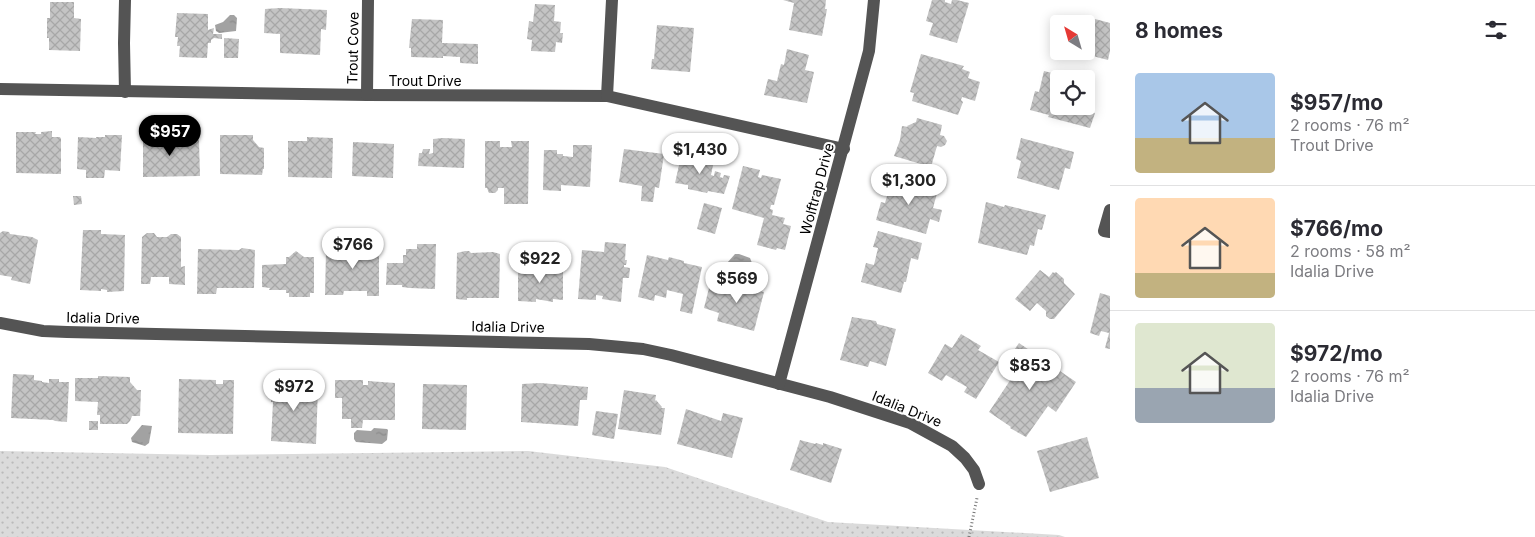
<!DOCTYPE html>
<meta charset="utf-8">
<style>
body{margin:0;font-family:Inter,sans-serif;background:#f2f2f3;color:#2b2b33;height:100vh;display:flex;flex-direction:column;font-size:19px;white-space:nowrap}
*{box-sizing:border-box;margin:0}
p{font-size:16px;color:#7c7c81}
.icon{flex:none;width:28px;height:28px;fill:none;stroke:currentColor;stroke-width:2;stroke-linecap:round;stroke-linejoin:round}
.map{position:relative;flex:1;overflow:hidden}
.details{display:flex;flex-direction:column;background:#fff;width:425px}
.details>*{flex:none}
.needle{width:32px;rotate:323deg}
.tools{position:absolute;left:1050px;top:15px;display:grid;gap:10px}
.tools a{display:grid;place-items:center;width:45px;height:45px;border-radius:5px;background:#fff;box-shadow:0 2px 12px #0003;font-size:25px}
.price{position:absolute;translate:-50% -42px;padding:0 11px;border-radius:18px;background:#fff;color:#222;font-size:16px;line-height:32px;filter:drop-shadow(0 1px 2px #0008)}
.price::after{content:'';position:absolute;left:50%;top:30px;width:15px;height:11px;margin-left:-8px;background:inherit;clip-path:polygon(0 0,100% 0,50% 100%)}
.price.active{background:#000;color:#fff}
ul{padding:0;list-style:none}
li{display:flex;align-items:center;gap:15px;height:125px;padding:0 25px}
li+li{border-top:1px solid #e1e1e2}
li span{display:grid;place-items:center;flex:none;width:140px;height:100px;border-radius:5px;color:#555}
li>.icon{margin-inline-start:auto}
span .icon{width:60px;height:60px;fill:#fffc;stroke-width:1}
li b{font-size:21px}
h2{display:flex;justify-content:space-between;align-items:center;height:60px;padding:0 25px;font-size:21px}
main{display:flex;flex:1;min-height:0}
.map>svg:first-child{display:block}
</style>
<main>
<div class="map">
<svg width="1110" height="537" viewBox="0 0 1110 537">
<defs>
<pattern id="grass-dots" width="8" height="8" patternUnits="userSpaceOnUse" patternTransform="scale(1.25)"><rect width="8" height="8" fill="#dbdbdb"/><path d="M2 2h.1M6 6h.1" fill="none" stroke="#bababa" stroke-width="1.8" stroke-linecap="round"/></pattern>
<pattern id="water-ripples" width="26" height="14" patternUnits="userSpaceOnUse" patternTransform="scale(1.25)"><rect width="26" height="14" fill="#a2a2a2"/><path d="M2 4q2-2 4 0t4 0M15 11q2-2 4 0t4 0" fill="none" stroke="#8a8a8a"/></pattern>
<pattern id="building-cross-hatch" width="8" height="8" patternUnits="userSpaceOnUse" patternTransform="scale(1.25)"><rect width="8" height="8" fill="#c4c4c4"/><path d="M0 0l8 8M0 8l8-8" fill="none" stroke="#a7a7a7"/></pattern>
</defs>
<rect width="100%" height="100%" fill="#fff"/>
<polygon fill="url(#grass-dots)" points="0,451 210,455 528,451 665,467 828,522 1059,535 1065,537 0,537"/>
<g fill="url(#water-ripples)">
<polygon points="230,15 234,15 237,18 236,31 219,33 216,31 215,25 223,22"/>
<polygon points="735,254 739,254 750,258 752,263 747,266 744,272 730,268 727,263"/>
<polygon points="142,425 152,426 149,443 145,446 132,442 131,438"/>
<polygon points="374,428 387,429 388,430 387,440 382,444 356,442 354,439 354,433 357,430 371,431"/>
</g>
<g fill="url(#building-cross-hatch)">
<polygon points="783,0 826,0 825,9 827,9 822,36 789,30 794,3"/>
<polygon points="932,0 945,0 945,2 951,4 952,0 957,0 969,3 957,43 929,35 933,23 926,21"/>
<polygon points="50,2 74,2 74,18 81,19 80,51 49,50 49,38 47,38 47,18 50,18"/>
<polygon points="535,4 555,5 554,21 561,22 560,33 563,33 562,43 556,42 555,52 531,51 532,40 527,39 529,21 533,22"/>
<polygon points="280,8 327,10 326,30 321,29 320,55 280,53 280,34 264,33 265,9"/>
<polygon points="177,13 208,14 208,30 214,28 213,34 222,34 222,39 214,38 211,40 211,43 208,43 207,58 179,57 180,46 177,46 178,37 175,37"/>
<polygon points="1080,15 1110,23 1110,51 1108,60 1077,52 1086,51 1086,24 1078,24"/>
<polygon points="412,19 443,20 442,43 478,44 478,64 460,63 460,57 443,56 443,58 411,57 411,48 409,48"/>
<polygon points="657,25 694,28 690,72 651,69 652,59 654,59"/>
<polygon points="224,38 239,39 238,58 224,58"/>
<polygon points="787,49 809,55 805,70 814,72 807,103 764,95 768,79 777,81 781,64 784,65"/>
<polygon points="921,54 964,66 962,69 970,72 968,78 980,82 975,101 962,97 961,100 963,102 958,115 912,101 914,93 910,92"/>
<polygon points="1044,71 1072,78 1059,79 1059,106 1086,106 1086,81 1095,84 1092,96 1095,97 1089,112 1095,113 1090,128 1048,117 1049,115 1030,110 1035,91 1039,92"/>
<polygon points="917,118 942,125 940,135 944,136 947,141 945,145 941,147 937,146 931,167 894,156 900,140 902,126 908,127 907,126 916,122"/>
<polygon points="52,131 52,137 60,137 61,139 61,174 16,173 16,132 36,132 35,134 41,134 41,132"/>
<polygon points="143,134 164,134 164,139 173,139 173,140 180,140 180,137 190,137 191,140 199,140 200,176 143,177"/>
<polygon points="105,135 122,135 120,171 105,170 104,178 86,178 86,170 77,169 78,137 96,138 96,137 105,137"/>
<polygon points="220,135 253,135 253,140 259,147 264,148 264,169 263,169 262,175 220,174"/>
<polygon points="307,137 333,138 332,178 288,177 288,141 307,141"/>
<polygon points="443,138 465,139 464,168 418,166 419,153 422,153 423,149 430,149 429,154 433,153 433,139"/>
<polygon points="1021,138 1074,152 1070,169 1065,168 1059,190 1017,178 1021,161 1016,159"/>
<polygon points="485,141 500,141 500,147 512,147 511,141 529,141 528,204 504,204 504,188 498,188 498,190 495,193 489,193 487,188 485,188"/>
<polygon points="353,142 394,144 393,178 352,176"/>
<polygon points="573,145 592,145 590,187 561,185 561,191 543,190 544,150 557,150 557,154 563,154 563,156 573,157"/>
<polygon points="624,149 664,154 659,188 655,187 653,202 641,201 642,186 619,182"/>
<polygon points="682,152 705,156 704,158 714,160 711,175 714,176 715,171 721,173 720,177 723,178 724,175 730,176 724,194 708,191 707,193 688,189 688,185 675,183"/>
<polygon points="743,166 760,170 758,177 761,178 762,175 781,179 774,205 771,205 770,209 773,210 772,215 785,218 783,224 791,226 785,250 777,248 776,250 757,245 764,218 732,209"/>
<polygon points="890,178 926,188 927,183 939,186 933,208 942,210 939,222 930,219 926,234 876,220 881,202 885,203 887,196 884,195"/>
<polygon points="73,196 81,196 82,204 74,205"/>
<polygon points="986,202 1004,207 1005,205 1046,215 1042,230 1038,229 1034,246 1030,245 1027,255 978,243"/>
<polygon points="704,203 722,208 715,234 697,229"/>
<polygon points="83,230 101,230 101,234 125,235 124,291 107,292 107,290 101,289 101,291 80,290"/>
<polygon points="3,231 9,232 10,234 32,237 38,240 30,284 11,280 12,277 0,275 0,233"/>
<polygon points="878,231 922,243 918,260 911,258 906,282 904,282 901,293 861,282 866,263 874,265 878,248 873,247"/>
<polygon points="147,233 154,233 157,237 167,237 171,234 177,234 181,237 181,267 185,266 185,285 169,284 169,277 151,277 150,284 141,284 142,237"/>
<polygon points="361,241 379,241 379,296 367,296 367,291 344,291 343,295 325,295 326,251 345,250 345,245 361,245"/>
<polygon points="605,242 626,244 625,260 627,260 626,265 624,265 624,267 630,268 629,278 623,278 621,302 602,299 603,296 596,295 596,300 578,299 582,250 604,252"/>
<polygon points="417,244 436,244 435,289 410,288 402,287 402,285 386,285 387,263 403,263 403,255 406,255 406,249 417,249"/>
<polygon points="242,248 255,250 254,288 217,288 216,294 197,294 198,249 239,250"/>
<polygon points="296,251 304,257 314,257 314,293 310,293 310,297 289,297 289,293 286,293 286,290 269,290 270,288 262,287 262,265 286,264 286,257 289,257"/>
<polygon points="465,251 469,251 471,253 493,252 500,254 499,298 467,298 467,300 456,299 457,253"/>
<polygon points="647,255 668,260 669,257 684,261 684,263 702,267 692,314 680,311 683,294 667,290 666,298 655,295 654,301 638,297"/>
<polygon points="518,267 563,268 563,300 553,299 553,302 536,299 536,302 518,301"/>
<polygon points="1040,270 1049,277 1053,272 1054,273 1056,272 1064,279 1064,283 1075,294 1054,319 1050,319 1046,316 1046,311 1037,303 1030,311 1015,299"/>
<polygon points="737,277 757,282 755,290 764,292 754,331 717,321 719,313 704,308 709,288 724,292 726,284 734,286"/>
<polygon points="1100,293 1110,296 1110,349 1105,348 1109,333 1101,331 1099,336 1090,333"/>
<polygon points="852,317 876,321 877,324 896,329 886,366 870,361 868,367 840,360"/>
<polygon points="961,334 981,346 978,350 999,362 976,399 964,392 967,387 946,375 942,381 928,373 945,344 952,348"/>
<polygon points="1019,343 1076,382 1056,412 1048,406 1026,437 1010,428 1011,427 989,412 1013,376 1001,369"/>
<polygon points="13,374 34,375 34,380 42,381 42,382 49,383 49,379 59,379 59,382 69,382 67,422 55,421 53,420 11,418"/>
<polygon points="98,376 130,377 130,382 137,390 141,390 140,416 132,416 130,421 127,424 100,424 100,415 97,415 98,402 75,401 75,378 98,378"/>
<polygon points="179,379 216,380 216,384 223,384 223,380 234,380 233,434 178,433"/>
<polygon points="290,379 312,379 312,388 318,388 316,444 271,441 273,402 271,402 271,382 290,382"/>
<polygon points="335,380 363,380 363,385 368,385 368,381 395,383 395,420 363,420 362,428 351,428 351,419 342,419 342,398 335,398"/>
<polygon points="540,383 588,387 587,400 580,400 578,426 521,422 522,384"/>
<polygon points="423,384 467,385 466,430 422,429"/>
<polygon points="624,390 656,395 655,401 656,400 662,407 661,408 665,408 661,435 618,429"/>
<polygon points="686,409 721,421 723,413 743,418 732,458 677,444"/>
<polygon points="596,411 618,414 614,439 592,435"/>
<rect x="89" y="421" width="9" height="9"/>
<polygon points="1087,437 1099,478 1050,492 1037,451"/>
<polygon points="800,440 815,444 816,443 823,445 823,443 842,449 831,483 790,470"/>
</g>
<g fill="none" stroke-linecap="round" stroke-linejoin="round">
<polyline stroke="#767676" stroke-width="3" stroke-dasharray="1 2.5" stroke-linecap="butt" points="969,537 977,498"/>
<g stroke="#545454" stroke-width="12">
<polyline points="0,89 367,95 607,96 844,149"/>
<polyline points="125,92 124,43 125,0"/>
<polyline points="367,95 368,0"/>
<polyline points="607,96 612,0"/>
<polyline points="1110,210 1104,231 1110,232"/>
<polyline points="0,323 43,331 67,332 589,344 643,349 671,355 830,397 910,423 952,446 965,458 974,470 979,484"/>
<polyline points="779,384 869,51 874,0"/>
</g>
</g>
<g text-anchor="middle" stroke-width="4" stroke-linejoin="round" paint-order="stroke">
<g font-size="14" fill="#000" stroke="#fff">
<text transform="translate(353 48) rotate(-89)" y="5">Trout Cove</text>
<text x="425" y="86">Trout Drive</text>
<text transform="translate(817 189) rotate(-75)" y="5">Wolftrap Drive</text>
<text transform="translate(103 318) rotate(1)" y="5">Idalia Drive</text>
<text transform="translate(508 327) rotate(1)" y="5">Idalia Drive</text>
<text transform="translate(907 409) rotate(22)" y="5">Idalia Drive</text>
</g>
</g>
</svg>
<div class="tools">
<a><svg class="needle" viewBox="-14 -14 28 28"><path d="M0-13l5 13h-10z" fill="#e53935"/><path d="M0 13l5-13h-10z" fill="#7c7c81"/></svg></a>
<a><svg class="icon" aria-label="locate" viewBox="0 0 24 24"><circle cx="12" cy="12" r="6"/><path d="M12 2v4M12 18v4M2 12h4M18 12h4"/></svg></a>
</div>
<b class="price active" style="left:170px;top:157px">$957</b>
<b class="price" style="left:700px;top:175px">$1,430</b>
<b class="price" style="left:909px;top:206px">$1,300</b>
<b class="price" style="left:353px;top:270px">$766</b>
<b class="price" style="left:540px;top:284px">$922</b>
<b class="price" style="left:737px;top:304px">$569</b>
<b class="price" style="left:1030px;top:391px">$853</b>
<b class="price" style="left:294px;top:412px">$972</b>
</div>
<section class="details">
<h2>8 homes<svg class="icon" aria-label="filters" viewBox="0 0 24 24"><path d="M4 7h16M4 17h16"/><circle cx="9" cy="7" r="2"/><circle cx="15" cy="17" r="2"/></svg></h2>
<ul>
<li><span style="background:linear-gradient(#a9c7e8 65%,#c2b280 0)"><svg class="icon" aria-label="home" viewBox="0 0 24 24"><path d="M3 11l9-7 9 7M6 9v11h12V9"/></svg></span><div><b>$957/mo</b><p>2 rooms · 76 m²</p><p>Trout Drive</p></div></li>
<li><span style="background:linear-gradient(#ffd9b3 75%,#c2b280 0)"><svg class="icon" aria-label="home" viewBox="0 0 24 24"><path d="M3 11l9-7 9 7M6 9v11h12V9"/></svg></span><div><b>$766/mo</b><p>2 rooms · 58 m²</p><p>Idalia Drive</p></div></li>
<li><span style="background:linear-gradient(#dfe7d0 65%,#9aa5b1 0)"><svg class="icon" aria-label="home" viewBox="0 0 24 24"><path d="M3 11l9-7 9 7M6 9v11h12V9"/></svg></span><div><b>$972/mo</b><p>2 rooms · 76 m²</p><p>Idalia Drive</p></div></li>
</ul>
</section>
</main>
